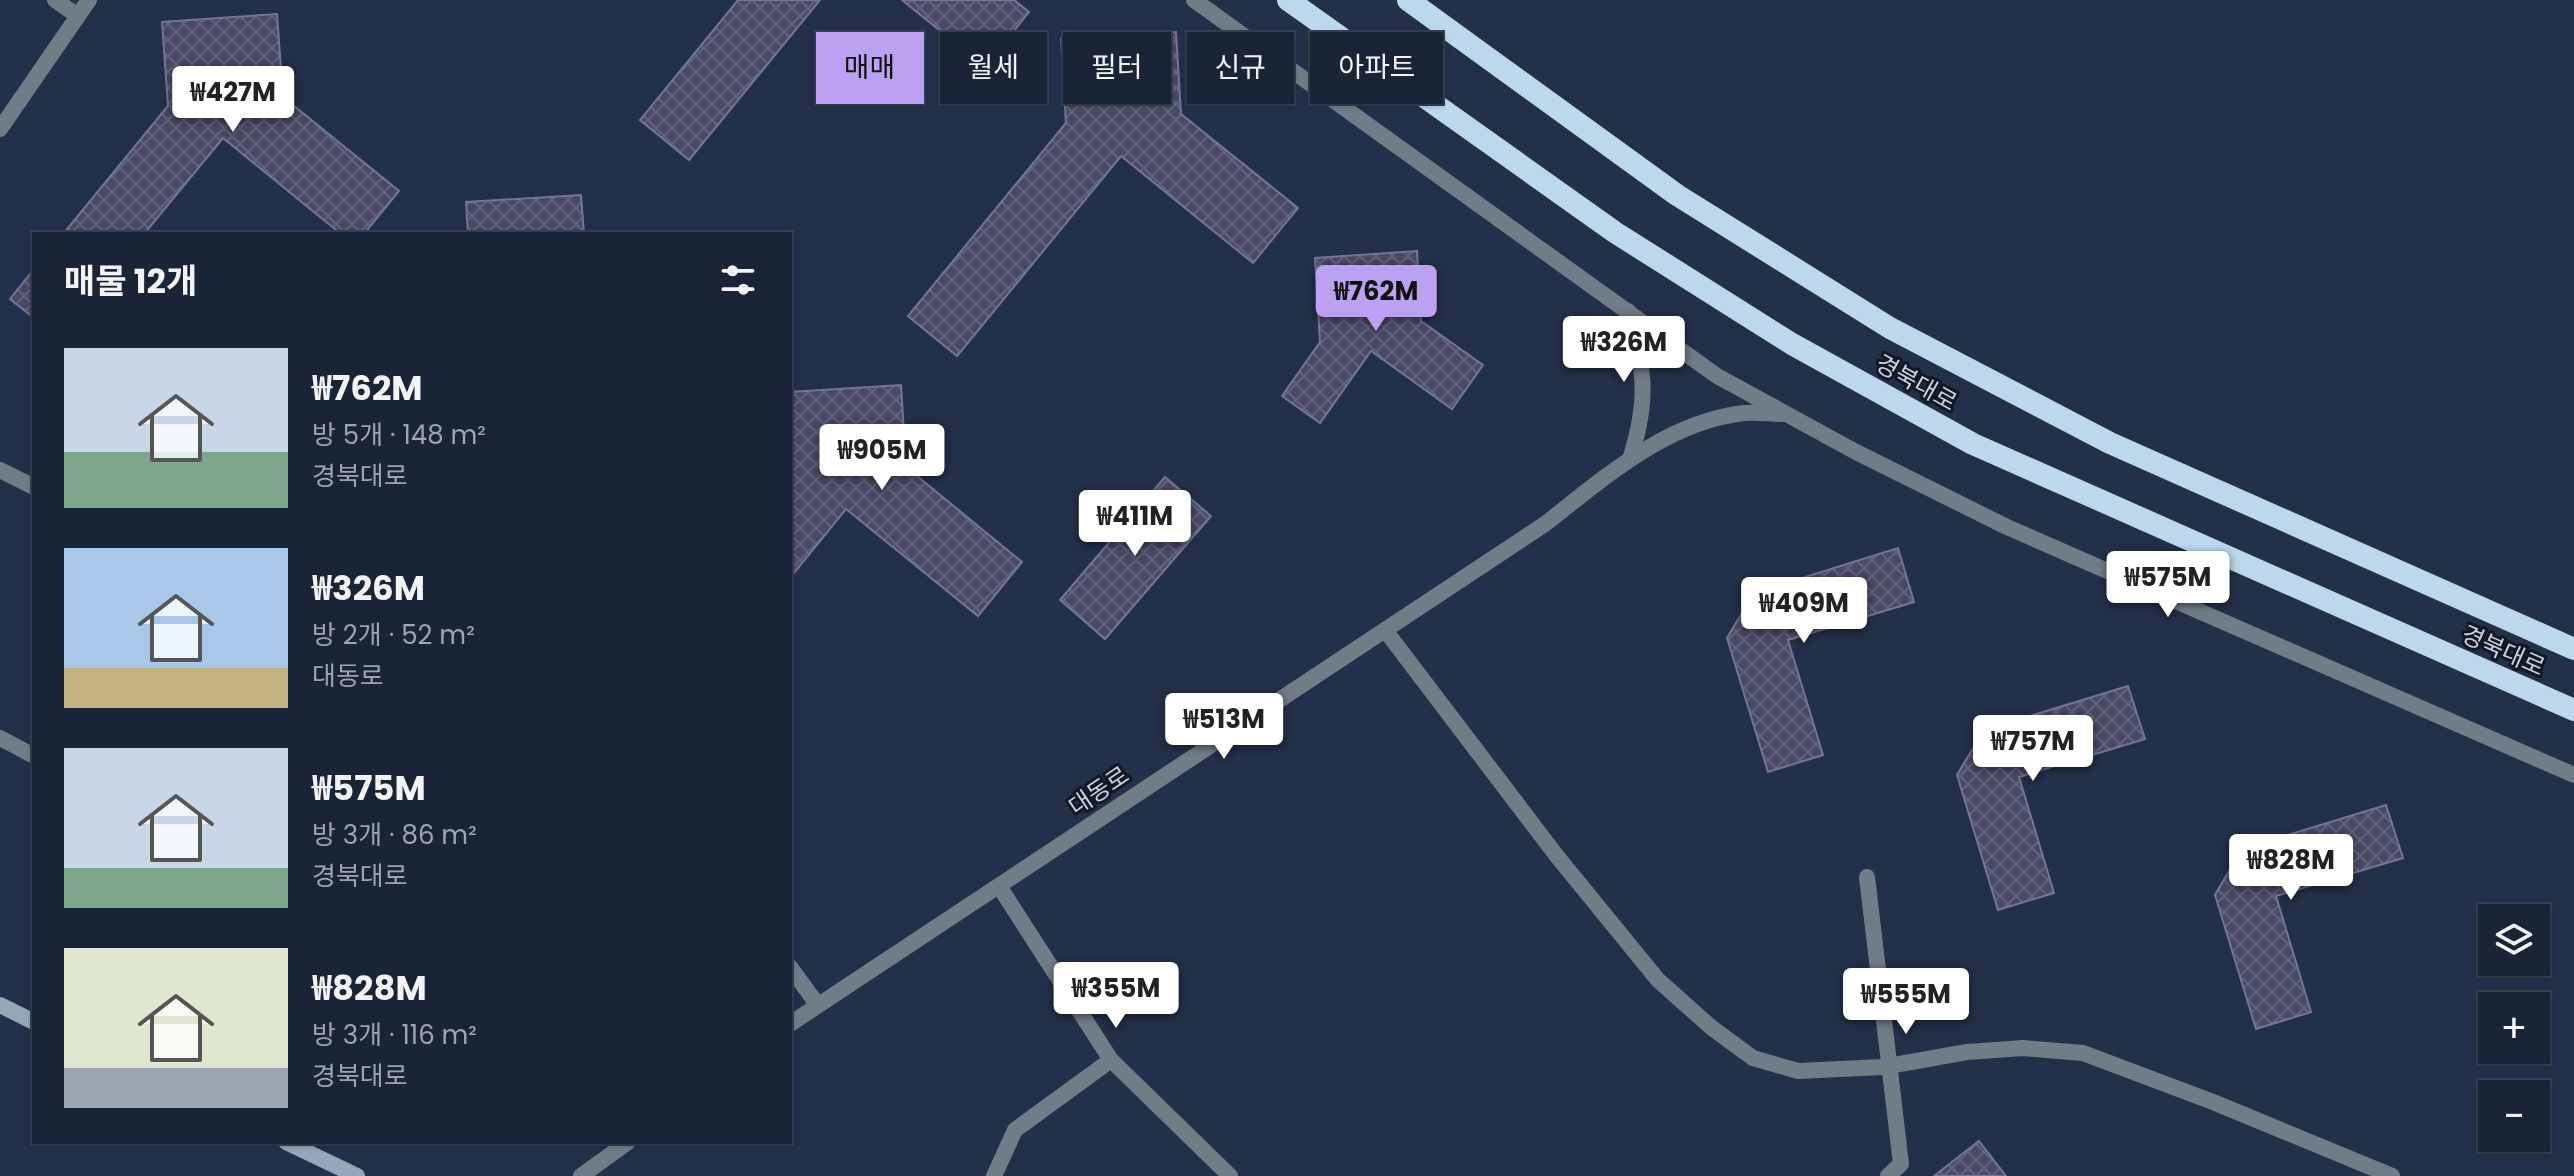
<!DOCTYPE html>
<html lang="ko">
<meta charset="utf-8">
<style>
body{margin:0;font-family:Poppins,"Noto Sans KR",sans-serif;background:#273042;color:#f1f3f6;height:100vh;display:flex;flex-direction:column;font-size:30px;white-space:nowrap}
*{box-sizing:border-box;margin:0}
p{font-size:26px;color:#9fa4ad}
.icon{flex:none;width:44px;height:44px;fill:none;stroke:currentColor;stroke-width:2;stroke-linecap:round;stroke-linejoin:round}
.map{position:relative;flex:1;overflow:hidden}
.sheet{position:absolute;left:32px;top:232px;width:760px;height:912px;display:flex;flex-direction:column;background:#1a2437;border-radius:0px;box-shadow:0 2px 6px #0004,0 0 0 2px #384152}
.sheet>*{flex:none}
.banner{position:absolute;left:816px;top:32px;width:760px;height:72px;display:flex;gap:16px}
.fabs{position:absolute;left:2478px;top:904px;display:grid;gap:16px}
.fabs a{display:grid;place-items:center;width:72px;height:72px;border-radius:0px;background:#1a2437;box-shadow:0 2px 6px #0004,0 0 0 2px #384152;font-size:40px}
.price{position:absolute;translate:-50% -68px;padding:0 18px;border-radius:8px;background:#fff;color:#222;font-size:26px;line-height:52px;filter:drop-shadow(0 2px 4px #0008)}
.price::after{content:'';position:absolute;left:50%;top:48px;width:24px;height:18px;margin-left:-12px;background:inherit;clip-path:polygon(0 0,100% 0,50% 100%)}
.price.active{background:#bca0f2;color:#111}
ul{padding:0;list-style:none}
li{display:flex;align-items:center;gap:24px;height:200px;padding:0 32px}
li span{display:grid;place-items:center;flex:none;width:224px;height:160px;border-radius:0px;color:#555}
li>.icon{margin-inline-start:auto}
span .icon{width:96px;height:96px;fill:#fffc;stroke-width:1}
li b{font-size:34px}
h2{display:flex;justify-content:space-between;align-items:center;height:96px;padding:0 32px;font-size:34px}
.tag{padding:0 28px;border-radius:0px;background:#1a2437;box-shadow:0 2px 6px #0004,0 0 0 2px #384152;font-size:28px;line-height:72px}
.tag.active{background:#bca0f2;color:#111}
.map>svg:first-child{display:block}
</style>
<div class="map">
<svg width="2574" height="1176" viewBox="0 0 2574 1176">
<defs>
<pattern id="building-cross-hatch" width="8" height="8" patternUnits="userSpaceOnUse" patternTransform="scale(2)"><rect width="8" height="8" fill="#494865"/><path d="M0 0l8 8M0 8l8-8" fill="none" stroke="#62627b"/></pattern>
</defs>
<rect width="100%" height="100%" fill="#233049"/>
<g fill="url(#building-cross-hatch)" stroke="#757494" stroke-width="2">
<polygon points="738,0 820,0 689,160 640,120"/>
<polygon points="902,0 1014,0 1029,12 985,67"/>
<polygon points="277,14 283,97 399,191 364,234 341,234 223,138 144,234 63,234 168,106 162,22"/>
<polygon points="1176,32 1181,114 1298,208 1253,263 1121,156 957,356 908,316 1066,123 1061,39"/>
<polygon points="581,195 584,234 468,234 466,202"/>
<polygon points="1417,251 1421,321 1483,365 1452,409 1371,351 1320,423 1282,396 1320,342 1315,258"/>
<polygon points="34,269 34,318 10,299"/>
<polygon points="901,385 906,467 1022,562 978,616 846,509 790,578 790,392"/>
<polygon points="1165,477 1211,516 1105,639 1060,600"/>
<polygon points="1898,548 1914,602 1788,640 1823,755 1768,772 1727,638 1754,593"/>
<polygon points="2128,686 2145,739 2019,777 2054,893 1998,910 1957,775 1984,730"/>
<polygon points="2386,805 2403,858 2276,896 2311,1012 2256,1029 2215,895 2242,849"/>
<polygon points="1979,1141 2006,1176 1934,1176"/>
</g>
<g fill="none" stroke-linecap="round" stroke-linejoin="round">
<g stroke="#707c86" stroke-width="16">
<polyline points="55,0 78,16"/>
<polyline points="1194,0 1717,376 1856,452 2007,527 2574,775"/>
<polyline points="0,129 89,0"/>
<path d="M1628,311C1645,369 1649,400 1630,459"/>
<polyline points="0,470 34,487"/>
<polyline points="1385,630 1556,855 1658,980 1712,1028 1753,1058 1798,1071 1883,1067 1967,1052 2023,1048 2083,1053 2213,1102 2392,1176"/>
<polyline points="0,738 34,756"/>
<polyline points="1867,877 1901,1164 1888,1176"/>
<polyline points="999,886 1111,1060 1230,1176"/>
<polyline points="790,967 817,1004"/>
<path d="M790,1024L1545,524C1604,478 1667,421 1745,413C1757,412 1770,414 1782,414"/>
<polyline points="581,1176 628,1142"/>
<polyline points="994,1176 1015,1130 1111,1060"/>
</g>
<g stroke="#94a7b6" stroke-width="16">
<polyline points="0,1005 34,1022"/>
<polyline points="286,1142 357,1176"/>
</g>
<g stroke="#bcd8ed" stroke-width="22">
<polyline points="1288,0 1616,233 1792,344 1973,444 2574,710"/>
<polyline points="1408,0 1677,195 1890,328 2110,443 2574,649"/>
</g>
</g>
<g text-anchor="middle" stroke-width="6" stroke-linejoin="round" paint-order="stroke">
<g font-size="24" fill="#cad3e3" stroke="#121823">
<text transform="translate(1916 383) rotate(29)" y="8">경북대로</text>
<text transform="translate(2503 651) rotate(24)" y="8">경북대로</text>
<text transform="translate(1099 791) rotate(-34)" y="8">대동로</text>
</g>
</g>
</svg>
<div class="fabs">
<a><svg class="icon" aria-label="layers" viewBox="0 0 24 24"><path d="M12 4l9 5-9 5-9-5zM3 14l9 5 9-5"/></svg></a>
<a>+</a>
<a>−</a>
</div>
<b class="price" style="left:233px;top:134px">₩427M</b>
<b class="price active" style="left:1376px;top:333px">₩762M</b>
<b class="price" style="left:1624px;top:384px">₩326M</b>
<b class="price" style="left:882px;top:492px">₩905M</b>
<b class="price" style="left:1135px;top:558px">₩411M</b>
<b class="price" style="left:2168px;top:619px">₩575M</b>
<b class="price" style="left:1804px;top:645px">₩409M</b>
<b class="price" style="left:1224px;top:761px">₩513M</b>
<b class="price" style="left:2033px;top:783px">₩757M</b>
<b class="price" style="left:2291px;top:902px">₩828M</b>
<b class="price" style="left:1116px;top:1030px">₩355M</b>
<b class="price" style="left:1906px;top:1036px">₩555M</b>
<div class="banner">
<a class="tag active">매매</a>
<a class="tag">월세</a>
<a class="tag">필터</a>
<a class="tag">신규</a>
<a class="tag">아파트</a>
</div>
<section class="sheet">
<h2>매물 12개<svg class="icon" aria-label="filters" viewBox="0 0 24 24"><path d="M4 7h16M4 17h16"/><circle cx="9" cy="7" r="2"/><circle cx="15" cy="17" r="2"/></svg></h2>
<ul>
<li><span style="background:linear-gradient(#c9d6e8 65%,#7fa58c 0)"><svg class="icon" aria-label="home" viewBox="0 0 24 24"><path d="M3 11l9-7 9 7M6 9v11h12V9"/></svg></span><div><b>₩762M</b><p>방 5개 · 148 m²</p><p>경북대로</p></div></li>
<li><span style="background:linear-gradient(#a9c7e8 75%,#c2b280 0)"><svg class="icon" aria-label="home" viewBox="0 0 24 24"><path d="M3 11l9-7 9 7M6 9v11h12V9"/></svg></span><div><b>₩326M</b><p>방 2개 · 52 m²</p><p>대동로</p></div></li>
<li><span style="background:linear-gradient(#c9d6e8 75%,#7fa58c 0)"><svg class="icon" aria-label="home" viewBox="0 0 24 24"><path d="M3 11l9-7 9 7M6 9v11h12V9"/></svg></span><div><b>₩575M</b><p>방 3개 · 86 m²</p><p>경북대로</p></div></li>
<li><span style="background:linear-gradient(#dfe7d0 75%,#9aa5b1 0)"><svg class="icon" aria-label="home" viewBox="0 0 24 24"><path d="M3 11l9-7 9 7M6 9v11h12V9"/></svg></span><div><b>₩828M</b><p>방 3개 · 116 m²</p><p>경북대로</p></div></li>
</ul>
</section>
</div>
